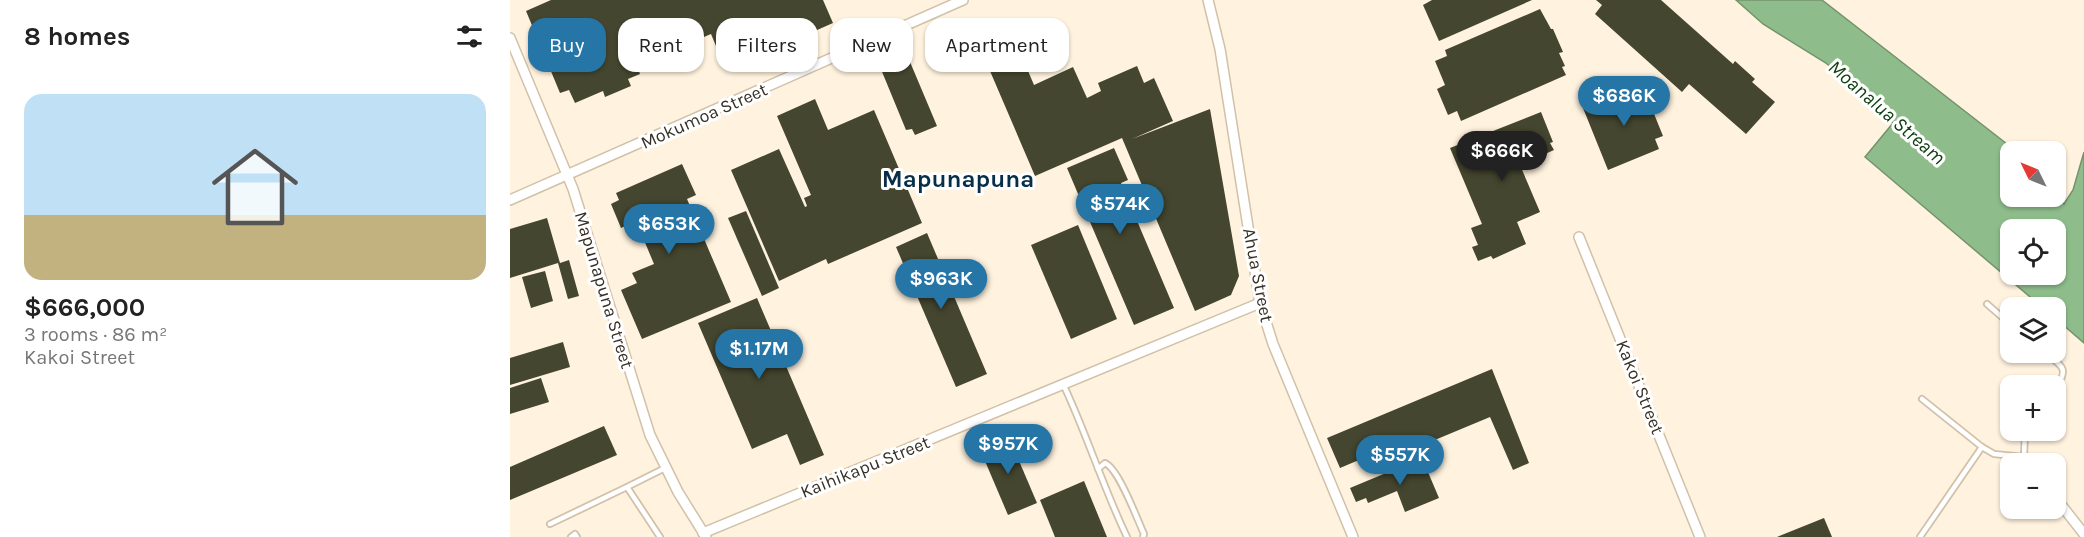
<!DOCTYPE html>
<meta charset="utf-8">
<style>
body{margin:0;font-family:Karla,sans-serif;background:#f2f2f2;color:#222;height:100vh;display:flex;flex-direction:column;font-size:22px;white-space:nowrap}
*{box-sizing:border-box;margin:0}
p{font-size:20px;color:#767676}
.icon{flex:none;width:33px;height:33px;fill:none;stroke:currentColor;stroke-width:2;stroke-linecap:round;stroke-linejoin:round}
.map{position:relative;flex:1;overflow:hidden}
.panel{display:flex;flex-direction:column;background:#fff;width:510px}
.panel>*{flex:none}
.banner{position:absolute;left:18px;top:18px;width:570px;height:54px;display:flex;gap:12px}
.needle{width:39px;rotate:313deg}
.buttons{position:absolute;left:1490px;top:141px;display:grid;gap:12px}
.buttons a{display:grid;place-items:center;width:66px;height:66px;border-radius:12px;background:#fff;box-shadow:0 2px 4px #0004;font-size:30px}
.price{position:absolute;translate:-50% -51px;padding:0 14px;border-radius:21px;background:#2576a7;color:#fff;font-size:20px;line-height:39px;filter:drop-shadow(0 2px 3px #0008)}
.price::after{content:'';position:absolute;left:50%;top:36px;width:18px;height:14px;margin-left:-9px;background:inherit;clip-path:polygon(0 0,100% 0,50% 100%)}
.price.on{background:#222;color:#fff}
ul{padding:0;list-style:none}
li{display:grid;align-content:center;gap:12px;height:318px;padding:0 24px}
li+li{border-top:2px solid #e0e0e0}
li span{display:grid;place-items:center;height:186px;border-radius:18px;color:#555}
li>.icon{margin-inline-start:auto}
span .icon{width:108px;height:108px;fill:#fffc;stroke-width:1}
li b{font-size:26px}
h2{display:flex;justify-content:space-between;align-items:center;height:72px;padding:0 24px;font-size:26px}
.tag{padding:0 21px;border-radius:18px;background:#fff;box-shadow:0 2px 4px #0004;font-size:21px;line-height:54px}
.tag.on{background:#2576a7;color:#fff}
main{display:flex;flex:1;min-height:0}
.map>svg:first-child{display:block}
</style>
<main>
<section class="panel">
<h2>8 homes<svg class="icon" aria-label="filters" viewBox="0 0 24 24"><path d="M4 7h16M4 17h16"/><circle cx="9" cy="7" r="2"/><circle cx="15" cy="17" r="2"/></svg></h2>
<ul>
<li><span style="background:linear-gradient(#bfe0f5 65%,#c2b280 0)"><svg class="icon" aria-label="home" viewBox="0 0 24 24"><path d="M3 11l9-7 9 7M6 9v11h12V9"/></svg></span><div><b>$666,000</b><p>3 rooms · 86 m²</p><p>Kakoi Street</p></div></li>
</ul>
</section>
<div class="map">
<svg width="1574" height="537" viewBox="0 0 1574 537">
<rect width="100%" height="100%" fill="#fff2de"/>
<path fill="#8ebd8b" stroke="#74936d" stroke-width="1.5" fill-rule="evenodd" d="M1226,0H1312L1506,151L1500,152V196H1545V193L1554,204L1563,190L1574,152V343L1545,318V308L1532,307L1355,157L1383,123L1316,63L1253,24ZM1500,230H1545V274H1500Z"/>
<g fill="#45462f">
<polygon points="41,0 313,0 323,23 216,70 201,34 175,45 173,43 126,63 130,74 118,79 121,86 95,97 93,91 65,103 59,90 50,93 16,11"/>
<polygon points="922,0 1022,0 929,41 913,5"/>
<polygon points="1086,0 1151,0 1223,64 1225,61 1245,79 1242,82 1265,102 1236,134 1179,84 1172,92 1085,14 1092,5"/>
<polygon points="1030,9 1041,29 1043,29 1053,52 1049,53 1055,66 1052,67 1056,75 951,121 947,111 938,115 927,89 935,85 925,61 937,56 935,50"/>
<polygon points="496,19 524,85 563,67 577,98 591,91 588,83 627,66 634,83 644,78 663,121 622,139 700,109 729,276 721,295 685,311 612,138 525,176 477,64 473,67 466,50 470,48 464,33"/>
<polygon points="395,50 427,126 405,135 402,129 396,130 368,62"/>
<polygon points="1123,87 1128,97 1136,94 1153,136 1145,139 1149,149 1098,170 1073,108"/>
<polygon points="305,99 318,130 364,110 412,223 318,264 316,259 269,281 221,170 269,149 295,207 297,206 294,198 301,195 267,116"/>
<polygon points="1031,112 1043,142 1040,143 1044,150 1010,165 1030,212 1007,222 1016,244 983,259 981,256 968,261 962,247 968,245 961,228 972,224 940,148"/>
<polygon points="604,148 618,180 611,183 664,308 624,325 557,168"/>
<polygon points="172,164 186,195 177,199 221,302 132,339 111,290 127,283 122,273 144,264 131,233 133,232 128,220 111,228 101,204 109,200 106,193"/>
<polygon points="236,211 269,288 252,296 218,218"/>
<polygon points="37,218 50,263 59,260 69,296 58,299 48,263 0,278 0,229"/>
<polygon points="568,225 607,319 561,339 521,245"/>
<polygon points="417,233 477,374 446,387 386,247"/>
<polygon points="35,271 43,301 21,308 12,277"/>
<polygon points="247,298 314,455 290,465 277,434 242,449 188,323"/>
<polygon points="53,342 60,367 0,385 0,358"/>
<polygon points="982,369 1019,463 1003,470 980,417 860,467 856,457 830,468 817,438"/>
<polygon points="31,378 39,402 0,414 0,388"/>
<polygon points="94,426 107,455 0,500 0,467"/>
<polygon points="498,435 527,503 498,515 469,447"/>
<polygon points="912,458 929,498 895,512 887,491 858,503 856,498 846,502 840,488"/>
<polygon points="574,481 597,537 545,537 530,500"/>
<polygon points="1314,518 1322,537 1267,537"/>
</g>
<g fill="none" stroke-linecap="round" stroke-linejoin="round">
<g stroke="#d1c1a9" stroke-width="8">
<g id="service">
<polyline points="1477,304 1500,324"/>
<path d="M1534,352C1551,366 1561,368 1545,388"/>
<path d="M554,386C577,435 593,487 617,537"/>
<polyline points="1412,399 1472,447 1484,454 1514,457 1515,430"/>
<path d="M588,469L595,463C609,469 627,519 634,534L633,537"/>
<polyline points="117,487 155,468"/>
<polyline points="40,524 117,487 150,537"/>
<polyline points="61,537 65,534 67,537"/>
<polyline points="1410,537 1472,447"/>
</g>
</g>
<g stroke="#d1c1a9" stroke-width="12">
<g id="minor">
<polyline points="698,0 710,49 750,303 763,344 843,537"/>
<polyline points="0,38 63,189 140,435 168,492 196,537"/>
<polyline points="0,200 453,0"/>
<polyline points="1069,237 1190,537"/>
<polyline points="1514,457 1519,464"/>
<polyline points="1545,497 1574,534"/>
<polyline points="193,533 750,303"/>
</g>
</g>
<use href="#service" stroke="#fff" stroke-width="4.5"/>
<use href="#minor" stroke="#fff" stroke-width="9"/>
</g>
<g text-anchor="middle" stroke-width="6" stroke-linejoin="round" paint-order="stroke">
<g font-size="18" fill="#363026" stroke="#fff">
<text transform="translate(194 116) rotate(-24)" y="6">Mokumoa Street</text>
<text transform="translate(748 275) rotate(79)" y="6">Ahua Street</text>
<text transform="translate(94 290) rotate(73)" y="6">Mapunapuna Street</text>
<text transform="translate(1130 387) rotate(68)" y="6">Kakoi Street</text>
<text transform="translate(355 467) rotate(-22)" y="6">Kaihikapu Street</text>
</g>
<g font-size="20" font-style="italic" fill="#104111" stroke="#fff">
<text transform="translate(1377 112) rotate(41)" y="7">Moanalua Stream</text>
</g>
<g font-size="24" font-weight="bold" fill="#082f47" stroke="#fff">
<text x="448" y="187">Mapunapuna</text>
</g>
</g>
</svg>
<div class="buttons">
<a><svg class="needle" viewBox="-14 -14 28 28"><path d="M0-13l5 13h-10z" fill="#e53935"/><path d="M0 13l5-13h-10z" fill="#767676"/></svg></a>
<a><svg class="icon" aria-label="locate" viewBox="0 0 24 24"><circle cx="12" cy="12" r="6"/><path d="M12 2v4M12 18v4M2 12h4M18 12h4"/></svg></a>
<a><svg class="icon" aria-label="layers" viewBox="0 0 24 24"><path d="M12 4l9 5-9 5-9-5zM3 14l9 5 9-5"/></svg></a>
<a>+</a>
<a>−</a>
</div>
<b class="price" style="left:1114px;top:127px">$686K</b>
<b class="price on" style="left:992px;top:182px">$666K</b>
<b class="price" style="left:610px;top:235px">$574K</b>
<b class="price" style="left:159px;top:255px">$653K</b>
<b class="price" style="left:431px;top:310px">$963K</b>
<b class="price" style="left:249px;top:380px">$1.17M</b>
<b class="price" style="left:498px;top:475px">$957K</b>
<b class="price" style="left:890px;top:486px">$557K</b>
<div class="banner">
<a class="tag on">Buy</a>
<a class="tag">Rent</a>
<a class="tag">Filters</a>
<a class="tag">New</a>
<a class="tag">Apartment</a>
</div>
</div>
</main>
